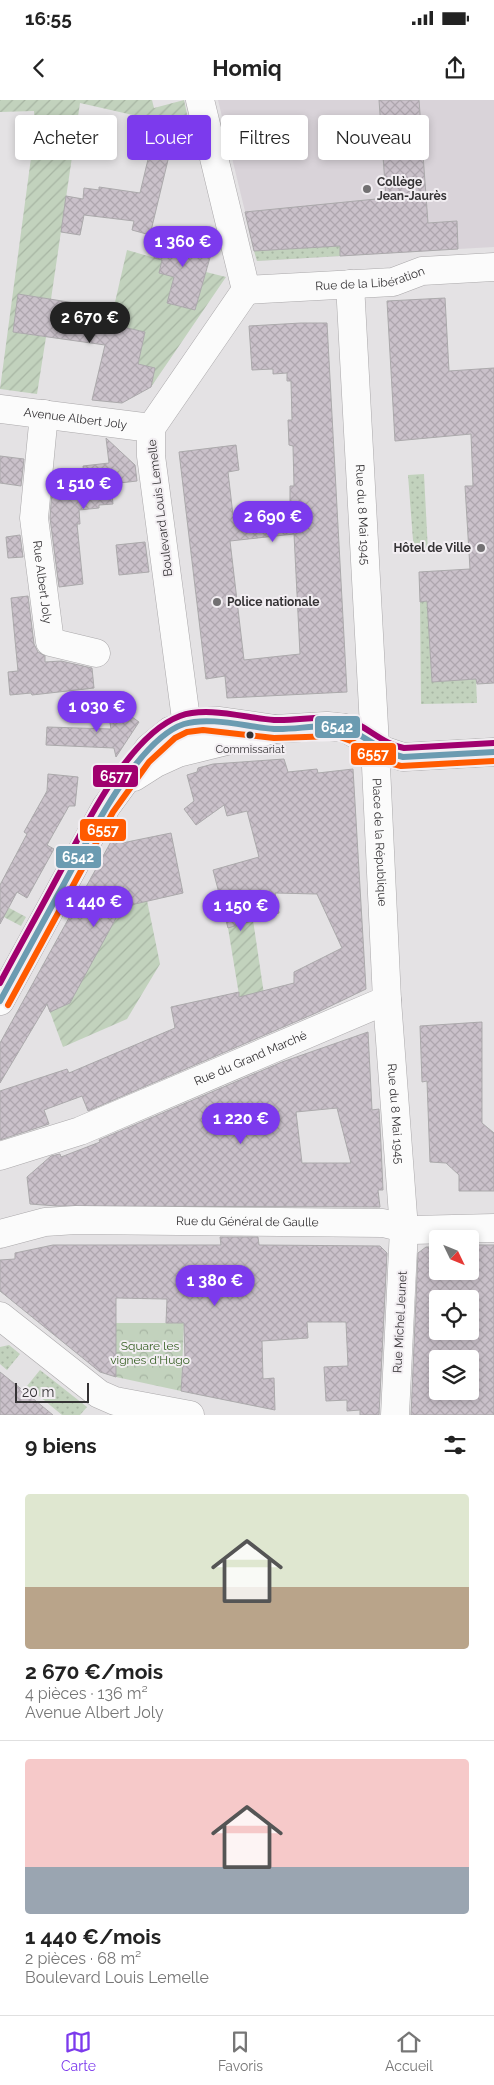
<!DOCTYPE html>
<html lang="fr">
<meta charset="utf-8">
<style>
body{margin:0;font-family:Raleway,sans-serif;background:#f6f6f6;color:#222;height:100vh;display:flex;flex-direction:column;font-size:19px;white-space:nowrap}
*{box-sizing:border-box;margin:0}
p{font-size:16px;color:#767676}
.icon{flex:none;width:28px;height:28px;fill:none;stroke:currentColor;stroke-width:2;stroke-linecap:round;stroke-linejoin:round}
.map{position:relative;height:1315px;overflow:hidden}
.details{display:flex;flex-direction:column;background:#fff;flex:1}
.details>*{flex:none}
.top-card{position:absolute;left:15px;top:15px;width:465px;height:45px;display:flex;gap:10px}
.needle{width:32px;rotate:133deg}
.controls{position:absolute;left:429px;top:1130px;display:grid;gap:10px}
.controls a{display:grid;place-items:center;width:50px;height:50px;border-radius:5px;background:#fff;box-shadow:0 2px 8px #0003;font-size:25px}
.scale{position:absolute;left:15px;bottom:12px;width:74px;box-sizing:border-box;padding-left:5px;border:2px solid #343234;border-top:0;font-size:14px;line-height:18px;white-space:nowrap;color:#343234;-webkit-text-stroke:4px #f2eef2;paint-order:stroke}
.price{position:absolute;translate:-50% -42px;padding:0 11px;border-radius:18px;background:#7c3aed;color:#fff;font-size:16px;line-height:32px;filter:drop-shadow(0 1px 2px #0008)}
.price::after{content:'';position:absolute;left:50%;top:30px;width:15px;height:11px;margin-left:-8px;background:inherit;clip-path:polygon(0 0,100% 0,50% 100%)}
.price.active{background:#222;color:#fff}
ul{padding:0;list-style:none}
li{display:grid;align-content:center;gap:10px;height:265px;padding:0 25px}
li+li{border-top:1px solid #e0e0e0}
li span{display:grid;place-items:center;height:155px;border-radius:5px;color:#555}
li>.icon{margin-inline-start:auto}
span .icon{width:90px;height:90px;fill:#fffc;stroke-width:1}
li b{font-size:21px}
h2{display:flex;justify-content:space-between;align-items:center;height:60px;padding:0 25px;font-size:21px}
.tag{padding:0 18px;border-radius:5px;background:#fff;box-shadow:0 2px 8px #0003;font-size:18px;line-height:45px}
.tag.active{background:#7c3aed;color:#fff}
.status{display:flex;justify-content:space-between;align-items:center;height:35px;padding:0 25px;background:#fff;direction:ltr}
.status svg{height:14px;fill:currentColor}
header{display:flex;justify-content:space-between;align-items:center;height:65px;padding:0 25px;background:#fff;font-size:22px;font-weight:700}
.tab-bar{display:flex;justify-content:space-around;align-items:center;height:70px;border-top:1px solid #e0e0e0;background:#fff;font-size:14px;color:#767676}
.tab-bar a{display:grid;justify-items:center;gap:2px}
.tab-bar .active{color:#7c3aed}
.map>svg:first-child{display:block}
</style>
<div class="status"><b>16:55</b><svg viewBox="0 0 49 12"><path d="M0 12V9h3v3zM5 12V6h3v6zM10 12V3h3v9zM15 12V0h3v12zM26 1h20v11H26zM47 4h2v5h-2z"/></svg></div>
<header><svg class="icon" aria-label="back" viewBox="0 0 24 24"><path d="M15 5l-7 7 7 7"/></svg>Homiq<svg class="icon" aria-label="share" viewBox="0 0 24 24"><path d="M12 15V3M7 8l5-5 5 5M5 13v7h14v-7"/></svg></header>
<div class="map">
<svg width="494" height="1315" viewBox="0 0 494 1315">
<defs>
<pattern id="grass-dots" width="8" height="8" patternUnits="userSpaceOnUse" patternTransform="scale(1.25)"><rect width="8" height="8" fill="#c2d2bd"/><path d="M2 2h.1M6 6h.1" fill="none" stroke="#a7b5a3" stroke-width="1.8" stroke-linecap="round"/></pattern>
<pattern id="park-crowns" width="20" height="18" patternUnits="userSpaceOnUse" patternTransform="scale(1.25)"><rect width="20" height="18" fill="#c2d2bd"/><path d="M2 6a3 3 0 1 1 6 0M12 15a3 3 0 1 1 6 0" fill="none" stroke="#a7b5a3"/></pattern>
<pattern id="garden-furrows" width="10" height="10" patternUnits="userSpaceOnUse" patternTransform="scale(1.25)"><rect width="10" height="10" fill="#c2d2bd"/><path d="M-1 1l2-2M0 10L10 0M9 11l2-2" fill="none" stroke="#a7b5a3"/></pattern>
<pattern id="building-cross-hatch" width="8" height="8" patternUnits="userSpaceOnUse" patternTransform="scale(1.25)"><rect width="8" height="8" fill="#cac1ca"/><path d="M0 0l8 8M0 8l8-8" fill="none" stroke="#aea6ae"/></pattern>
</defs>
<rect width="100%" height="100%" fill="#e4e2e4"/>
<polygon fill="#d9d3d9" points="218,0 494,0 494,147 458,149 457,121 428,123 430,151 257,161"/>
<g fill="url(#grass-dots)">
<polygon points="340,146 340,156 257,161 254,151"/>
<polygon points="424,374 428,452 414,453 408,375"/>
<polygon points="427,501 432,582 476,579 477,603 421,604 420,502"/>
<polygon points="9,1245 20,1254 7,1270 0,1264 0,1247"/>
<polygon points="40,1270 87,1307 80,1315 62,1315 27,1286"/>
</g>
<polygon fill="url(#park-crowns)" points="115,1223 184,1223 181,1291 116,1277"/>
<g fill="url(#garden-furrows)">
<polygon points="0,0 152,0 154,8 184,0 190,28 80,3 51,199 18,194 13,232 46,237 37,294 0,289 35,28 34,11 0,12"/>
<polygon points="127,150 162,160 159,173 174,177 167,203 195,210 206,172 226,177 151,287 155,268 138,264 145,232 110,224"/>
<polygon points="141,771 160,864 127,919 63,947 50,912"/>
<polygon points="0,803 26,817 21,826 0,815"/>
<polygon points="253,820 265,901 241,907 228,828"/>
</g>
<g fill="url(#building-cross-hatch)" stroke="#aba9ab" fill-rule="evenodd">
<polygon points="379,0 419,0 428,123 457,121 458,149 340,156 340,146 254,151 245,112 386,98"/>
<polygon points="154,34 173,39 150,135 132,130 134,121 84,115 80,135 61,132 66,96 83,99 84,88 99,90 99,87 140,93"/>
<polygon points="161,132 213,147 195,210 167,203 174,177 159,173 162,160 154,158"/>
<polygon points="18,194 81,204 79,217 145,232 138,264 155,268 151,287 122,303 92,300 105,245 13,232"/>
<polygon points="445,198 449,271 494,268 494,583 477,584 476,579 432,582 427,501 420,502 419,472 470,469 465,386 473,386 471,334 395,341 387,201"/>
<path d="M301,223H327L347,592L227,598L225,576L206,579L179,352L236,345L239,370L228,372L233,415L290,412V386H294L293,346L289,345L288,320H292L291,281H287V273L273,274V269L252,270L249,226ZM294,434L300,554L244,560L230,441Z"/>
<polygon points="106,338 135,365 137,381 111,384 113,404 99,405 99,408 79,410 80,424 77,424 83,484 59,487 50,418 52,390 85,388 83,366 109,363"/>
<polygon points="0,356 24,359 21,386 0,383"/>
<polygon points="20,435 23,457 8,458 6,437"/>
<polygon points="145,442 149,472 119,475 116,445"/>
<polygon points="28,496 34,544 38,552 45,556 45,562 61,561 92,568 94,588 32,595 31,593 10,595 8,572 18,571 11,498"/>
<polygon points="106,598 139,622 116,657 114,648 46,645 47,627 111,629"/>
<polygon points="284,659 288,672 317,669 318,673 353,669 366,889 316,913 88,1011 82,996 44,1010 49,1024 0,1040 0,991 67,969 69,973 175,928 171,907 239,892 239,897 294,883 294,872 342,848 317,794 275,793 279,813 228,828 213,770 259,757 247,711 227,716 224,705 196,725 184,709 194,701 187,675 197,672 198,668 213,664"/>
<polygon points="48,674 78,677 75,706 69,706 47,745 54,749 27,798 17,792 0,824 0,785 27,734 24,732 47,691"/>
<polygon points="171,733 183,793 122,807 70,903 50,912 47,904 0,983 0,943 113,738 122,743"/>
<polygon points="482,922 482,1023 494,1033 494,1091 459,1091 459,1075 446,1063 430,1062 427,981 422,982 420,926"/>
<path d="M368,932L372,1010L379,1009L381,1045L383,1090H378L380,1107L57,1106L30,1104L27,1077L51,1056L60,1054L61,1057L100,1042L99,1040L282,962ZM337,1008L351,1063H302L296,1012Z"/>
<polygon points="220,1137 258,1137 259,1145 380,1146 387,1153 379,1315 360,1315 360,1310 347,1311 347,1300 326,1301 324,1267 348,1266 346,1222 307,1222 308,1238 262,1241 263,1279 274,1278 275,1310 181,1291 183,1261 185,1261 184,1223 166,1223 167,1199 116,1198 116,1277 100,1272 0,1191 0,1160 15,1159 15,1153 53,1145 221,1145"/>
<path d="M432,1145H438V1171H470V1145H494V1315H411L418,1153L426,1147H432ZM438,1199H470V1231H438ZM438,1259H470V1291H438Z"/>
<polygon points="0,1272 20,1288 53,1315 0,1315"/>
</g>
<g fill="none" stroke-linecap="round" stroke-linejoin="round">
<g stroke="#aaa8aa" stroke-width="29">
<g id="minor">
<polyline points="200,0 246,190"/>
<path id="s1" d="M350,184L375,645L387,900L404,1129L395,1315"/>
<path id="s2" d="M246,190L393,182L422,171L494,167"/>
<path id="s3" d="M0,309L151,328"/>
<path id="s4" d="M44,314L34,418L50,542L96,553"/>
<polyline points="190,649 151,356 151,328 246,190"/>
<polyline points="134,677 156,663 178,653 275,629 327,626 345,628 385,651 403,657 494,652"/>
<polyline points="0,901 106,707 149,648 170,631 195,622 220,621 275,629"/>
<path id="s5" d="M0,1056L80,1031L387,900"/>
<path id="s6" d="M0,1134L45,1122L76,1120L383,1123L412,1130L494,1128"/>
<polyline points="0,1216 99,1294 115,1301 190,1315"/>
</g>
</g>
<use href="#minor" stroke="#fbfbfb" stroke-width="28"/>
<g stroke="#f2eef2" stroke-width="10">
<path id="bus-1" d="M0,901C20,864 40,828 60,791C84,748 135,640 184,624C210,616 247,627 274,629C295,630 318,624 338,627C362,631 379,652 403,657L494,652"/>
</g>
<g stroke="#f2eef2" stroke-width="10">
<polyline id="bus-2" points="8,905 113,712 149,662 175,638 187,632 203,630 274,638 337,636 351,641 389,663 401,666 494,661"/>
</g>
<g stroke="#f2eef2" stroke-width="10">
<path id="bus-3" d="M0,883C19,847 39,812 58,776C84,729 127,636 180,616C207,606 246,618 274,620C295,621 318,616 339,618C363,621 380,644 404,648L494,643"/>
</g>
<use href="#bus-1" stroke="#6b9bb1" stroke-width="6"/>
<use href="#bus-2" stroke="#ff5a00" stroke-width="6"/>
<use href="#bus-3" stroke="#a0006e" stroke-width="6"/>
</g>
<g fill="#727072" stroke="#f2eef2" stroke-width="2">
<circle cx="367" cy="89" r="5"/>
<circle cx="481" cy="448" r="5"/>
<circle cx="217" cy="502" r="5"/>
</g>
<circle fill="#343234" stroke="#f2eef2" stroke-width="2" cx="250" cy="635" r="4.5"/>
<g text-anchor="middle" stroke-width="4" stroke-linejoin="round" paint-order="stroke">
<g font-size="11" fill="#343234" stroke="#f2eef2">
<text x="250" y="653">Commissariat</text>
</g>
<g font-size="12" font-weight="bold" fill="#343234" stroke="#f2eef2" text-anchor="start">
<text x="377" y="86">Collège<tspan x="377" dy="14">Jean-Jaurès</tspan></text>
<text x="471" y="452" text-anchor="end">Hôtel de Ville</text>
<text x="227" y="506">Police nationale</text>
</g>
<g font-size="12" fill="#343234" stroke="#f2eef2">
<text dy="4" stroke="none"><textPath href="#s2" startOffset="125">Rue de la Libération</textPath></text>
<text dy="4" stroke="none"><textPath href="#s3" startOffset="76">Avenue Albert Joly</textPath></text>
<text transform="translate(160 408) rotate(-97)" y="4">Boulevard Louis Lemelle</text>
<text dy="4" stroke="none"><textPath href="#s1" startOffset="231">Rue du 8 Mai 1945</textPath></text>
<text dy="4" stroke="none"><textPath href="#s4" startOffset="169">Rue Albert Joly</textPath></text>
<text dy="4" stroke="none"><textPath href="#s1" startOffset="559">Place de la République</textPath></text>
<text dy="4" stroke="none"><textPath href="#s5" startOffset="269">Rue du Grand Marché</textPath></text>
<text dy="4" stroke="none"><textPath href="#s1" startOffset="831">Rue du 8 Mai 1945</textPath></text>
<text dy="4" stroke="none"><textPath href="#s6" startOffset="249">Rue du Général de Gaulle</textPath></text>
<text transform="translate(400 1222) rotate(-87)" y="4">Rue Michel Jeunet</text>
</g>
<g font-size="12" fill="#345e21" stroke="#f2eef2">
<text x="150" y="1250">Square les<tspan x="150" dy="14">vignes d'Hugo</tspan></text>
</g>
</g>
<g stroke="#f2eef2" stroke-width="2">
<rect x="314" y="615" width="47" height="24" rx="5" fill="#6b9bb1"/>
<rect x="350" y="642" width="47" height="24" rx="5" fill="#ff5a00"/>
<rect x="92" y="664" width="47" height="24" rx="5" fill="#a0006e"/>
<rect x="79" y="718" width="48" height="24" rx="5" fill="#ff5a00"/>
<rect x="55" y="745" width="47" height="24" rx="5" fill="#6b9bb1"/>
</g>
<g font-size="14" text-anchor="middle" font-weight="bold" fill="#fff">
<text x="337" y="632">6542</text>
<text x="373" y="659">6557</text>
<text x="116" y="681">6577</text>
<text x="103" y="735">6557</text>
<text x="78" y="762">6542</text>
</g>
</svg>
<div class="controls">
<a><svg class="needle" viewBox="-14 -14 28 28"><path d="M0-13l5 13h-10z" fill="#e53935"/><path d="M0 13l5-13h-10z" fill="#767676"/></svg></a>
<a><svg class="icon" aria-label="locate" viewBox="0 0 24 24"><circle cx="12" cy="12" r="6"/><path d="M12 2v4M12 18v4M2 12h4M18 12h4"/></svg></a>
<a><svg class="icon" aria-label="layers" viewBox="0 0 24 24"><path d="M12 4l9 5-9 5-9-5zM3 14l9 5 9-5"/></svg></a>
</div>
<div class="scale">20 m</div>
<b class="price" style="left:183px;top:168px">1 360 €</b>
<b class="price active" style="left:90px;top:244px">2 670 €</b>
<b class="price" style="left:84px;top:410px">1 510 €</b>
<b class="price" style="left:273px;top:443px">2 690 €</b>
<b class="price" style="left:97px;top:633px">1 030 €</b>
<b class="price" style="left:94px;top:828px">1 440 €</b>
<b class="price" style="left:241px;top:832px">1 150 €</b>
<b class="price" style="left:241px;top:1045px">1 220 €</b>
<b class="price" style="left:215px;top:1207px">1 380 €</b>
<div class="top-card">
<a class="tag">Acheter</a>
<a class="tag active">Louer</a>
<a class="tag">Filtres</a>
<a class="tag">Nouveau</a>
</div>
</div>
<section class="details">
<h2>9 biens<svg class="icon" aria-label="filters" viewBox="0 0 24 24"><path d="M4 7h16M4 17h16"/><circle cx="9" cy="7" r="2"/><circle cx="15" cy="17" r="2"/></svg></h2>
<ul>
<li><span style="background:linear-gradient(#dfe7d0 60%,#b9a48a 0)"><svg class="icon" aria-label="home" viewBox="0 0 24 24"><path d="M3 11l9-7 9 7M6 9v11h12V9"/></svg></span><div><b>2 670 €/mois</b><p>4 pièces · 136 m²</p><p>Avenue Albert Joly</p></div></li>
<li><span style="background:linear-gradient(#f6c9c9 70%,#9aa5b1 0)"><svg class="icon" aria-label="home" viewBox="0 0 24 24"><path d="M3 11l9-7 9 7M6 9v11h12V9"/></svg></span><div><b>1 440 €/mois</b><p>2 pièces · 68 m²</p><p>Boulevard Louis Lemelle</p></div></li>
</ul>
</section>
<nav class="tab-bar">
<a class="active"><svg class="icon" aria-label="map" viewBox="0 0 24 24"><path d="M3 6l6-2 6 2 6-2v14l-6 2-6-2-6 2zM9 4v14M15 6v14"/></svg>Carte</a>
<a><svg class="icon" aria-label="saved" viewBox="0 0 24 24"><path d="M7 4h10v16l-5-4-5 4z"/></svg>Favoris</a>
<a><svg class="icon" aria-label="home" viewBox="0 0 24 24"><path d="M3 11l9-7 9 7M6 9v11h12V9"/></svg>Accueil</a>
</nav>
